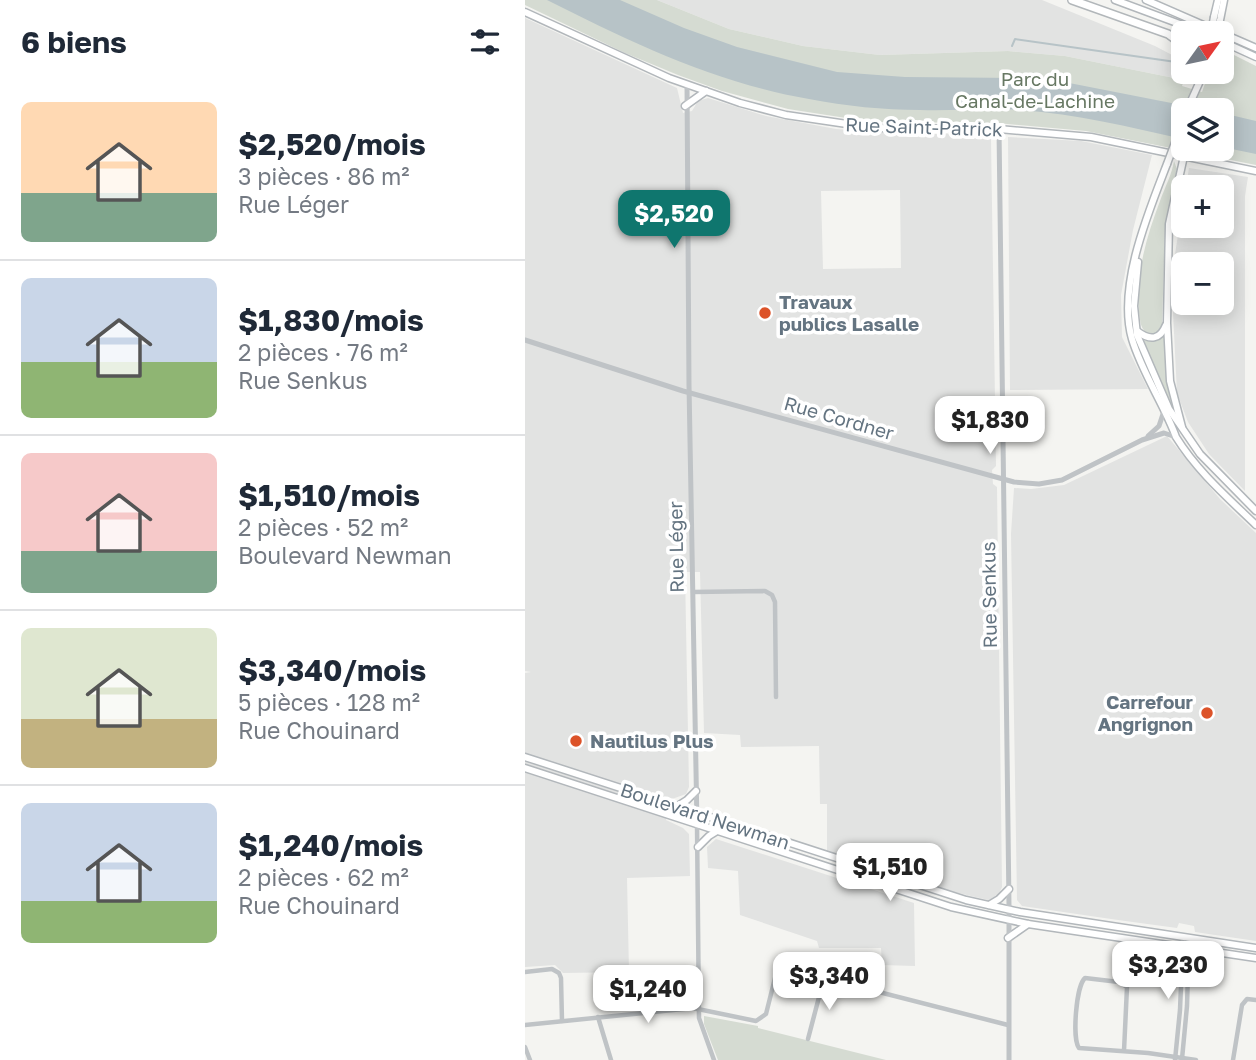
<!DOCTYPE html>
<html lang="fr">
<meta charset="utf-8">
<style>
body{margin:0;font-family:"Golos Text",sans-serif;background:#f6f6f7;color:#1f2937;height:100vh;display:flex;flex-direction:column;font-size:26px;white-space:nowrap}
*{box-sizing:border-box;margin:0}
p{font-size:23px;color:#747a83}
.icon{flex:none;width:38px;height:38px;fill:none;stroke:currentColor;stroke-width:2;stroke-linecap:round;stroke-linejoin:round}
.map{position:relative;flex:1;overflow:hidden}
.sheet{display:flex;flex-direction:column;background:#fff;width:525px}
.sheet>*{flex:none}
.needle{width:46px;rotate:57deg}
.tools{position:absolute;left:646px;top:21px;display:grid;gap:14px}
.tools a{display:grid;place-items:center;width:63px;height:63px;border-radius:10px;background:#fff;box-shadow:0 4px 18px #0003;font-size:35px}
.price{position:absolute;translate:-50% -60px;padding:0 16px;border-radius:14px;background:#fff;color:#222;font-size:23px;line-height:46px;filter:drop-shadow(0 2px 4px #0008)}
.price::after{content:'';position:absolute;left:50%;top:42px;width:21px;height:16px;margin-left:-10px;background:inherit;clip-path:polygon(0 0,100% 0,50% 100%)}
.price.active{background:#0f766e;color:#fff}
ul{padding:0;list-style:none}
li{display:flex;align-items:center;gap:21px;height:175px;padding:0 21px}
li+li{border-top:2px solid #e0e1e3}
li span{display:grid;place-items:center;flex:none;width:196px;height:140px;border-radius:10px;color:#555}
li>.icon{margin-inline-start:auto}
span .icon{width:84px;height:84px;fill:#fffc;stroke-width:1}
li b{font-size:30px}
h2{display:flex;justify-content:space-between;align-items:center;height:84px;padding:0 21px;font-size:30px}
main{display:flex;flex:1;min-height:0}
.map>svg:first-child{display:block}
</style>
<main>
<section class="sheet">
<h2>6 biens<svg class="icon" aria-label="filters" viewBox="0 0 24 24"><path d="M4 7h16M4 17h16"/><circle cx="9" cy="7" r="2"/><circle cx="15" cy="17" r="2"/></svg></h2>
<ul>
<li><span style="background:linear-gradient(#ffd9b3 65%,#7fa58c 0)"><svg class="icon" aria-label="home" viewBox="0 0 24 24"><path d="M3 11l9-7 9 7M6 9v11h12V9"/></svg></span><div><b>$2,520/mois</b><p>3 pièces · 86 m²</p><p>Rue Léger</p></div></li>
<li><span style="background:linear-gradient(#c9d6e8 60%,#8fb573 0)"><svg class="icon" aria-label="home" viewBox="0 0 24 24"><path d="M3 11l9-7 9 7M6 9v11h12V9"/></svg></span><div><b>$1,830/mois</b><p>2 pièces · 76 m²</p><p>Rue Senkus</p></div></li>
<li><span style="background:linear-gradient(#f6c9c9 70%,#7fa58c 0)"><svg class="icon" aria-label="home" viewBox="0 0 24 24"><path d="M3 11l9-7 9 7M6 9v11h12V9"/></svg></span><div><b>$1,510/mois</b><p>2 pièces · 52 m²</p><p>Boulevard Newman</p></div></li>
<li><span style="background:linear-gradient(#dfe7d0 65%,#c2b280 0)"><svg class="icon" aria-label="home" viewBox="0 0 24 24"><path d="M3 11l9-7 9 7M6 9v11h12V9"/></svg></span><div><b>$3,340/mois</b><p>5 pièces · 128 m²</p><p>Rue Chouinard</p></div></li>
<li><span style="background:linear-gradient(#c9d6e8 70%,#8fb573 0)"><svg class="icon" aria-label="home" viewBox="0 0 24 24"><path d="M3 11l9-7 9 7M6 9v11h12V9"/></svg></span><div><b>$1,240/mois</b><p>2 pièces · 62 m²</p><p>Rue Chouinard</p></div></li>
</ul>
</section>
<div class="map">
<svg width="731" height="1060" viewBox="0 0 731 1060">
<rect width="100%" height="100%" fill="#f4f4f1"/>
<g fill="#e2e3e2" fill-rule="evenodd">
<polygon points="132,0 517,0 630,46 649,56 656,64 659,80 540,56 483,51 355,55 278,46 204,29"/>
<path d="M0,18L152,88L158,113L167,111L173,101L183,98L241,116L311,129L381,134H460L466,139L471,466L467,470L468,484L472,487L477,887L472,898L463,900L425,891L302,851V804H295L294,746L216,747L215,735L179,733L175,572H160L164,787L161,794L147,799L141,820L158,828L164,834L165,876L102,878L104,972L38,973L30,965L0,967V673L6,672L0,671ZM375,190L376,268L298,269L296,191Z"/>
<polygon points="483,137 556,141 627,155 608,230 596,295 597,337 623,389 485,390"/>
<path d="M664,168L723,177L720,196V491L684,454L663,422L652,393L647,293L650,254L658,203V226H696V187H661ZM696,264V303H658V264Z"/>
<polygon points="642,436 695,499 731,533 731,941 670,932 669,926 654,923 652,928 593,920 497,906 492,900 486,534 489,488 506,489 539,485"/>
<polygon points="191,839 389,903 390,966 357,965 356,948 294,948 292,941 215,915 213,871 183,868 182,847"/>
</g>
<g fill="#d5dbd2" fill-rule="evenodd">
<path d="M0,0H132L204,29L278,46L355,55L483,51L540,56L659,80L657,86L677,92L684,72H696L697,49L731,66V165L561,131L472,123L347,122L263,109L197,91L153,75L100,53L0,5ZM658,110H696V149H658Z"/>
<path d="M649,161L652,169L640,228L637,327L633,333L624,335C616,330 615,322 614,312C610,275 622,235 635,201C640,187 647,174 649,161Z"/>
<polygon points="640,334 642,376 651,413 649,414 616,340 630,341"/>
<polygon points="179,1016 233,1026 233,1028 361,1060 193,1060 179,1024"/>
</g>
<g fill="#b7c3c7">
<path d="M22,0H95L159,28L212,47L312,72L380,77L495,78L534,81L682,110H658V139C604,127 551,114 496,110C463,108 428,111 395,110C358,110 321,106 284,99C191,83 105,42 22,0Z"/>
<polygon points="697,113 731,121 731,154 697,147"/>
</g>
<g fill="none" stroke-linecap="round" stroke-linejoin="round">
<polyline stroke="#b7c3c7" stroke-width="2" points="487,46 490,39 651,62"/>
<g stroke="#b2b7bb" stroke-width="9">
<g id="secondary">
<polyline points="590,0 679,33"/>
<polyline points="621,0 731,48"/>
<polyline points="0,12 144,78 215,103 261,115 349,128 474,129 566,137 731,171"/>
<polyline points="689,17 693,0"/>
<polyline points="695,20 699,0"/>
<polyline points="696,41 731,57"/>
<polyline points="160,106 181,91"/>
<polyline points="662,110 679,72"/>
<path d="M642,164C623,213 592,287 607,339C617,373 639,404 651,437C672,471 702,497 731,525"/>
<polyline points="613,262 609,306 612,335 644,409 675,454 731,511"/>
<path d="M612,331C625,341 635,340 641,325"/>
<polyline points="657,427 645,381 642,323 644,224 659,156"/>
<polyline points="0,757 441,900 495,912 731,948"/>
<polyline points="0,768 426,907 503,924 731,958"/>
<polyline points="151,807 162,800 171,791"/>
<polyline points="173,847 184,836 192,831"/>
<polyline points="464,905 474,899 484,889"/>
<polyline points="483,938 503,924"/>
</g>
</g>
<g stroke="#b2b7ba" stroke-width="10">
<g id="primary">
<polyline points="547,0 643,34 658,45"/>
<polyline points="672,72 673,75"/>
</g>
</g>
<g stroke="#bfc3c6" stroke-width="4.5">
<polyline points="168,592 240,591 247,595 250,602 251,697"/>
<polyline points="172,825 174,1018 189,1060"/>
<polyline points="0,972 27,969 34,973 36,978 37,1021"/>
<polyline points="73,1017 86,1060"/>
<polyline points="0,1025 168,1008 231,1021 241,1014 251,974 260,968 483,1025"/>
<polyline points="283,1039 299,978"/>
<polyline points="0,1047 5,1060"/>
<path d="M599,1051L602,987L594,982L560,978C551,986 547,1039 554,1048L623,1053L671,1060"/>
<polyline points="657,1059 662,1006 664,938"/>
<polyline points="650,1060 655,1010 658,937"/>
<polyline points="708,1060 717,1005 722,999 731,1000"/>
</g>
<g stroke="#bfc3c6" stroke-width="5">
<polyline points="162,84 164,385 172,825"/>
<polyline points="474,129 484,905 484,1060"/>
<polyline points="0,340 158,391 489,482 514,484 537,480 617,440 639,433 651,437"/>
<polyline points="623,436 634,426 639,411"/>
</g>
<use href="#secondary" stroke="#fff" stroke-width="6"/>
<use href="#primary" stroke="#fff" stroke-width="7"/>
<g stroke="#b2b7bb" stroke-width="9" stroke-linecap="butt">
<g id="secondary-bridge">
<polyline points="686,33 689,17"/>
<polyline points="692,33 695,20"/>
<polyline points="642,164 658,121"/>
</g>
</g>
<use href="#secondary-bridge" stroke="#fff" stroke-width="6"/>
</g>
<g fill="#dc5329" stroke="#fff" stroke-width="2.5">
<circle cx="240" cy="313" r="7"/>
<circle cx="682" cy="713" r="7"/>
<circle cx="51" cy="741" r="7"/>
</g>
<g text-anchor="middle" stroke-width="7" stroke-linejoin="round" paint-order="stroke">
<g font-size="19" fill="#677863" stroke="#fff">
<text x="510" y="86">Parc du<tspan x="510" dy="22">Canal-de-Lachine</tspan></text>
</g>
<g font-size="19" fill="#647481" stroke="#fff">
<text transform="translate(399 127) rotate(2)" y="7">Rue Saint-Patrick</text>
<text transform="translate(314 418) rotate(16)" y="7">Rue Cordner</text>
<text transform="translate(151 547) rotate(-91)" y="7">Rue Léger</text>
<text transform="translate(464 595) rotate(-91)" y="7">Rue Senkus</text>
<text transform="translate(180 816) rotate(18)" y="7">Boulevard Newman</text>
</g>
<g font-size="19" font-weight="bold" fill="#647481" stroke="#fff" text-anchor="start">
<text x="254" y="309">Travaux<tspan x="254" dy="22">publics Lasalle</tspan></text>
<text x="668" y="709" text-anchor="end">Carrefour<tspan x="668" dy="22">Angrignon</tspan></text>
<text x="65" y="748">Nautilus Plus</text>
</g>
</g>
</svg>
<div class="tools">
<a><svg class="needle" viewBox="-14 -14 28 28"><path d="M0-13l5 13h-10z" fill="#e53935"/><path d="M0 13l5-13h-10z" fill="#747a83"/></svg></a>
<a><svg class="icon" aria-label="layers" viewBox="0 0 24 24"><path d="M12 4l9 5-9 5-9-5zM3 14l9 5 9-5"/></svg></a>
<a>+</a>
<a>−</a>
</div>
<b class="price active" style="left:149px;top:250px">$2,520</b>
<b class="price" style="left:465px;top:456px">$1,830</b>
<b class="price" style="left:365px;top:903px">$1,510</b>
<b class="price" style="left:643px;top:1001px">$3,230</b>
<b class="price" style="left:304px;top:1012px">$3,340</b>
<b class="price" style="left:123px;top:1025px">$1,240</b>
</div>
</main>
